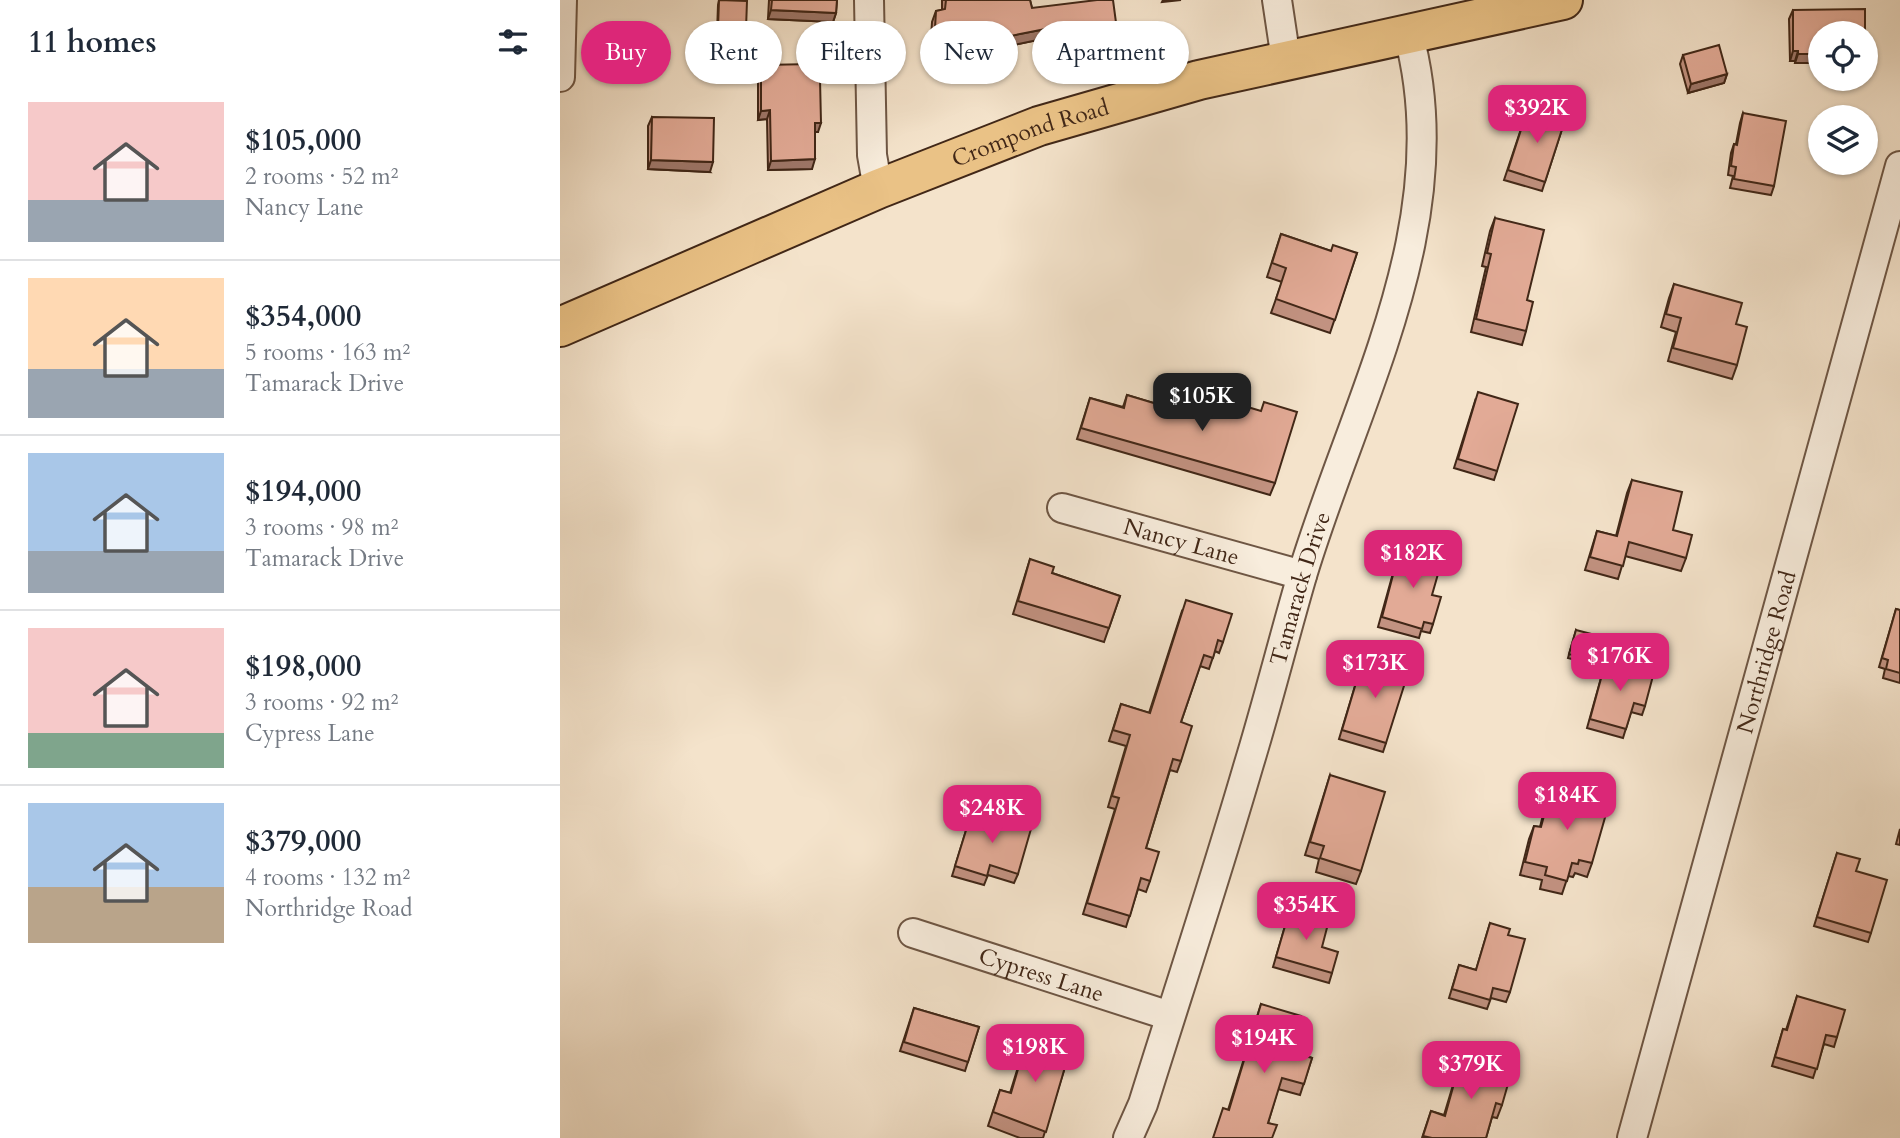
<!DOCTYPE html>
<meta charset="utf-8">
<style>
body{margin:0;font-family:Cardo,serif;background:#f2f2f3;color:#1f2937;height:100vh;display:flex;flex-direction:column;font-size:26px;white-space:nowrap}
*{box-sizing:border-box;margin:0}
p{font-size:23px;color:#747a83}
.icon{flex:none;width:38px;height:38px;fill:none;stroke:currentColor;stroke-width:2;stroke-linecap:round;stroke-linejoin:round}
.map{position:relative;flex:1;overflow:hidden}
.details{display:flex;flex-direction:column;background:#fff;width:560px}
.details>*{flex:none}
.guide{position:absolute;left:21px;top:21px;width:665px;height:63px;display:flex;gap:14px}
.tools{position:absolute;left:1248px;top:21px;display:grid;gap:14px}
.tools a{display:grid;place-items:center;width:70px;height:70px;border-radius:50%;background:#fff;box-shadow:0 2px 5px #0004;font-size:35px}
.price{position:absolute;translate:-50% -60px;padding:0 16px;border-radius:14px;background:#db2777;color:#fff;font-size:23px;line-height:46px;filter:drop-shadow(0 2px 4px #0008)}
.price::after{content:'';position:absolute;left:50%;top:42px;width:21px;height:16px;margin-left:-10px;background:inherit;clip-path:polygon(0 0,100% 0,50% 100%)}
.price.current{background:#222;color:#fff}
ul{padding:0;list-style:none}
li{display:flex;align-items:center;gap:21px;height:175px;padding:0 28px}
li+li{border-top:2px solid #e0e1e3}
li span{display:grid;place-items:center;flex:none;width:196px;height:140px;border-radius:0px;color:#555}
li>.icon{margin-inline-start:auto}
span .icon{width:84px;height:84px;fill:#fffc;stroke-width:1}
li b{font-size:30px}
h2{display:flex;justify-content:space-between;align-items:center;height:84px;padding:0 28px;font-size:30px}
.chip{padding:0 24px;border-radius:32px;background:#fff;box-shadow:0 2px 5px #0004;font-size:24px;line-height:63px}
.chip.current{background:#db2777;color:#fff}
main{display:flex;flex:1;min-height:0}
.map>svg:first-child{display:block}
</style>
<main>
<section class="details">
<h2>11 homes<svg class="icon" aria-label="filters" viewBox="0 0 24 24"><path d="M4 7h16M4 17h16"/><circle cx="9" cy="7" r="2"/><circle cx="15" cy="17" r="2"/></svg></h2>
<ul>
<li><span style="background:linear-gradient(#f6c9c9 70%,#9aa5b1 0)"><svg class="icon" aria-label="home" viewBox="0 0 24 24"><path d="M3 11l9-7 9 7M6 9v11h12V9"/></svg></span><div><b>$105,000</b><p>2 rooms · 52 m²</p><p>Nancy Lane</p></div></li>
<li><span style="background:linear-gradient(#ffd9b3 65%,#9aa5b1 0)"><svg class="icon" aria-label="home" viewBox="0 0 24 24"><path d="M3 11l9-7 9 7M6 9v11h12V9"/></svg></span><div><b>$354,000</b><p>5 rooms · 163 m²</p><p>Tamarack Drive</p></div></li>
<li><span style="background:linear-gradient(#a9c7e8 70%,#9aa5b1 0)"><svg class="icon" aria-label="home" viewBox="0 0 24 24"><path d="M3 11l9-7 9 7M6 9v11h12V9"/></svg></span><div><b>$194,000</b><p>3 rooms · 98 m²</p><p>Tamarack Drive</p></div></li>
<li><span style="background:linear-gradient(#f6c9c9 75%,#7fa58c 0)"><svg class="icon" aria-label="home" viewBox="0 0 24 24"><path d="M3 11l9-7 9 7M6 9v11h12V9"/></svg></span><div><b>$198,000</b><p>3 rooms · 92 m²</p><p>Cypress Lane</p></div></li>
<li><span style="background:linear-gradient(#a9c7e8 60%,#b9a48a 0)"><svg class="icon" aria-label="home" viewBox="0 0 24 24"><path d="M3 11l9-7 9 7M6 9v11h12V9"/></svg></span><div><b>$379,000</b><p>4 rooms · 132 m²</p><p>Northridge Road</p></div></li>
</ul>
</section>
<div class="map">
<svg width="1340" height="1138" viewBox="0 0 1340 1138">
<rect width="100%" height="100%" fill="#f4e3cb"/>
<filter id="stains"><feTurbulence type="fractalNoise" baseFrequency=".00286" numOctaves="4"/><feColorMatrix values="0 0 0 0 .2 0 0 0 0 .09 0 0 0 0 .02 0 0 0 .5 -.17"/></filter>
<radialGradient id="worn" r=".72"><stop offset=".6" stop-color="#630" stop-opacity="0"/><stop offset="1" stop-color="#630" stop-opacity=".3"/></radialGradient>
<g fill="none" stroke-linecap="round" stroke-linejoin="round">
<g stroke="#6e5644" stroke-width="32">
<g id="minor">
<polyline points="309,0 312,155 318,189"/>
<polyline points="717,0 726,60"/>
<polyline points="0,77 2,0"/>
<path id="s1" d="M502,508L742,575"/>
<path id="s2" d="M353,933L610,1016"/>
<path id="s3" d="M568,1138L583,1104C618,992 655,880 688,767C707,705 723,641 741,579C793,403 900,222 848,33"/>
<path id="s4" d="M1072,1138L1340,166"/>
</g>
</g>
<g stroke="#412717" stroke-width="42">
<g id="primary">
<path id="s5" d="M0,327L318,189L479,126L639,80L1003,0"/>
</g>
</g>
<use href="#minor" stroke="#f8eddd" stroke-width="28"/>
<use href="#primary" stroke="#eac286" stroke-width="38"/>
</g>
<g fill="#c29281" stroke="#412717" stroke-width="2">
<polygon points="159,0 184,34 157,33 158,5"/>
<polygon points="209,0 277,0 276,13 273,22 208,19"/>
<polygon points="382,0 470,0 472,8 557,30 553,41 550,41 549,44 499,50 497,36 405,55 393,81 369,72 372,22 376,11 382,10"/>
<polygon points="1233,10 1305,31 1304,33 1260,33 1260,63 1235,63 1235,61 1230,61 1229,19"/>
<polygon points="1123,55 1167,74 1164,83 1128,93 1120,64"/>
<polygon points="201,65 253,79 258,132 255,132 252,169 208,170 207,119 198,120 198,74"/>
<polygon points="968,108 1005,120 982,191 944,180"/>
<polygon points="1183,113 1214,186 1211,195 1170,188 1173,176 1168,175 1171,153 1174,144 1176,144 1180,123"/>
<polygon points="92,117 150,172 88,169 88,126"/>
<polygon points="935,218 967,300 966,331 962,345 911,332 926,267 922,266 930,231"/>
<polygon points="721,234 771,251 797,253 770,333 711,313 722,282 707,277"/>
<polygon points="1114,284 1176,324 1177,365 1172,379 1108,361 1116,332 1101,327 1109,298"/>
<polygon points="567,395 646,419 654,397 715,483 710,495 517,439 530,398 563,407"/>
<polygon points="915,401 937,471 934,480 894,468"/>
<polygon points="1072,480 1126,558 1121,571 1065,556 1058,579 1025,570 1037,531 1056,536 1067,493"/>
<polygon points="840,548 872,595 873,624 870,633 861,631 859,638 818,627"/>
<polygon points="470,559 492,573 560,596 544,642 453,614"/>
<polygon points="1336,609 1340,610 1340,683 1323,678 1325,669 1319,667"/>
<polygon points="622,611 663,642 659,653 655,651 649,669 640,666 621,722 621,761 617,772 610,770 586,848 590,881 586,892 578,889 566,927 523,914 555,809 548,807 566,746 549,741 561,704 589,713"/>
<polygon points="1016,630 1037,661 1036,665 1008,658"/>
<polygon points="804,656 826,743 823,752 779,739"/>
<polygon points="1046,660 1085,706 1082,715 1071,712 1063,738 1027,728"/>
<polygon points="770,775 801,871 796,884 756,872 759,859 745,855"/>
<polygon points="992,786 1032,863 1027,877 1015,873 1013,877 1008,876 1002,894 980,889 982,880 960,875 969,839 974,826 980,827 987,799"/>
<polygon points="412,811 458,874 454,883 428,875 424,885 392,876"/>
<polygon points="1340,829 1340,845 1336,844"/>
<polygon points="1277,853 1296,871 1311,933 1308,942 1254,926"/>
<polygon points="730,909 762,947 772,973 769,983 713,967"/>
<polygon points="930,923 948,935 950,992 946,1002 931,998 927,1009 889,998 899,965 916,970"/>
<polygon points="1237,996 1277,1037 1274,1047 1264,1044 1253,1078 1212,1066 1220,1039 1223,1029 1226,1030"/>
<polygon points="701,1004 737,1026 733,1052 752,1058 740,1095 718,1089 708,1123 668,1110"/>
<polygon points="354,1008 419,1027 405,1071 340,1051"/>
<polygon points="468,1035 502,1067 505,1067 483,1138 460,1138 428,1126 440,1090 450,1093"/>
<polygon points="902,1055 942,1105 937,1118 932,1117 926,1138 862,1138 871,1111 884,1115"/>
</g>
<g fill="#9e7769" stroke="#412717" stroke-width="2">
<polygon points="603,0 621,0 602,2"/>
<polygon points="211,10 276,13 273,22 208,19"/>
<polygon points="501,26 497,36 405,55 393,81 409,44"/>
<polygon points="158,28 186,29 184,34 157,33"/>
<polygon points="557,30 553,41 550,41 549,44 499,50 503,39"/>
<polygon points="1276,31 1305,31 1304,33 1275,33"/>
<polygon points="1233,51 1238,51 1235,61 1230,61"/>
<polygon points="1238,54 1260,54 1260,63 1235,63"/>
<polygon points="1167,74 1164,83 1128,93 1131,84"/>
<polygon points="210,110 207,119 198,120 201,111"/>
<polygon points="255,123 261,123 258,132 251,132"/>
<polygon points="255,159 252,169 208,170 211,161"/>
<polygon points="91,160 153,162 150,172 88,169"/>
</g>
<g fill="#e2aa96" stroke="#412717" stroke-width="2">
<polygon points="159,0 187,1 186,29 158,28"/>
<polygon points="212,0 277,0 276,13 211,10"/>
<polygon points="386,0 470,0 472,8 537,0 553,0 557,30 552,30 553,33 503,39 501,26 409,44 397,70 373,62 376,11 385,9"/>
<polygon points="1305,9 1305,31 1276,31 1276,33 1260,33 1260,54 1238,54 1238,51 1233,51 1233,10"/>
<polygon points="1159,45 1167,74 1131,84 1123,55"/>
<polygon points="253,64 253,79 260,79 261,123 255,123 255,159 211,161 210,110 201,111 201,65"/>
<polygon points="968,108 1005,120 985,182 948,170"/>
<polygon points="1183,113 1226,121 1214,186 1174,179 1176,167 1171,166 1174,144 1177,145"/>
<polygon points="92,117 154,118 153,162 91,160"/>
<polygon points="935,218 984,230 967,300 973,302 966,331 916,319 931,254 927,253"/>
<polygon points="721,234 771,251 773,245 797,253 775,320 716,299 726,268 712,263"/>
<polygon points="1114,284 1182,303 1176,324 1187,327 1177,365 1113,348 1121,318 1106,314"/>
<polygon points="918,392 958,404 937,471 898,459"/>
<polygon points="567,395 647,419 654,397 701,411 704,402 737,412 715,483 521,428 530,398 564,408"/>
<polygon points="1072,480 1122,492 1113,530 1132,535 1126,558 1069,542 1063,566 1030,557 1037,531 1057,536"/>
<polygon points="840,548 882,560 872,595 881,597 873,624 864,622 862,629 822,617"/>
<polygon points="470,559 494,567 492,573 560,596 549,628 458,601"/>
<polygon points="626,600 672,614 663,642 658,640 653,658 644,655 621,722 632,726 621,761 613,759 586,848 599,852 590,881 581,878 570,916 527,903 559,798 552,796 570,735 553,730 561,704 590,713"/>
<polygon points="1336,609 1340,610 1340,673 1326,669 1328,660 1322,658"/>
<polygon points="1016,630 1043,637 1037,661 1009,654"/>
<polygon points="804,656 849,670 826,743 782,730"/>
<polygon points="1046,660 1094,672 1085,706 1074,703 1066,729 1030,719"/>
<polygon points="770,775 825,792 801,871 760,858 764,846 750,842"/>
<polygon points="992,786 1050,800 1032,863 1019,860 1018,864 1012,863 1007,881 985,875 987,867 965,862 974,826 981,827"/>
<polygon points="412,811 471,829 458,874 430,865 427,876 395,866"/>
<polygon points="1277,853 1300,859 1296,871 1327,880 1311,933 1257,917"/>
<polygon points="730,909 769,920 762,947 778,952 772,973 716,957"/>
<polygon points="930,923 950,929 948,935 965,939 950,992 933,988 930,1000 892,989 899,965 916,970"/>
<polygon points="1237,996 1285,1010 1277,1037 1266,1035 1257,1069 1215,1057 1223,1029 1227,1030"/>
<polygon points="701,1004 741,1016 737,1026 741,1027 733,1052 752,1058 744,1084 722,1078 708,1123 717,1125 712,1138 653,1138 663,1108 669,1110"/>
<polygon points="354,1008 419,1027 408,1062 344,1042"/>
<polygon points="468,1035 508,1046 502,1067 505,1067 486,1132 433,1112 440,1090 451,1093"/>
<polygon points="902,1055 952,1070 942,1105 936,1103 926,1138 872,1138 863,1136 871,1111 885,1116"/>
</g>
<g text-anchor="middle" stroke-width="5" stroke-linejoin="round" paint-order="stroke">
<g font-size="23" fill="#412717" stroke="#f8eddd">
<text dy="8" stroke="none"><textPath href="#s5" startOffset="509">Crompond Road</textPath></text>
<text dy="8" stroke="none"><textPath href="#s1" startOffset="124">Nancy Lane</textPath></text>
<text dy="8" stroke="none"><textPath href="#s3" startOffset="576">Tamarack Drive</textPath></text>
<text dy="8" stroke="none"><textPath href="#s4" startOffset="504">Northridge Road</textPath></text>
<text dy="8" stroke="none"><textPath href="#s2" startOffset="135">Cypress Lane</textPath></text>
</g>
</g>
<rect width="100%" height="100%" filter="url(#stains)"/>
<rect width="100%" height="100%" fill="url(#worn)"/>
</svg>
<div class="tools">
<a><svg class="icon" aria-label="locate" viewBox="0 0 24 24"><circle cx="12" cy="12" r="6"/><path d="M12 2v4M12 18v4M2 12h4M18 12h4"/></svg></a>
<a><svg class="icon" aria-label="layers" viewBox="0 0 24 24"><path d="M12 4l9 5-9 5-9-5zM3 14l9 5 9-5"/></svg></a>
</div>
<b class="price" style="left:977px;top:145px">$392K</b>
<b class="price current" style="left:642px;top:433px">$105K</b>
<b class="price" style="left:853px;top:590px">$182K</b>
<b class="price" style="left:1060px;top:693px">$176K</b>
<b class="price" style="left:815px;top:700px">$173K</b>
<b class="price" style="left:1007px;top:832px">$184K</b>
<b class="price" style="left:432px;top:845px">$248K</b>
<b class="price" style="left:746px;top:942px">$354K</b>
<b class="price" style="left:704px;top:1075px">$194K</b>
<b class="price" style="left:475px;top:1084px">$198K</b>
<b class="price" style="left:911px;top:1101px">$379K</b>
<div class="guide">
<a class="chip current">Buy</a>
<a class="chip">Rent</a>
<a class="chip">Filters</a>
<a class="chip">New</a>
<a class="chip">Apartment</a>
</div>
</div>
</main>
